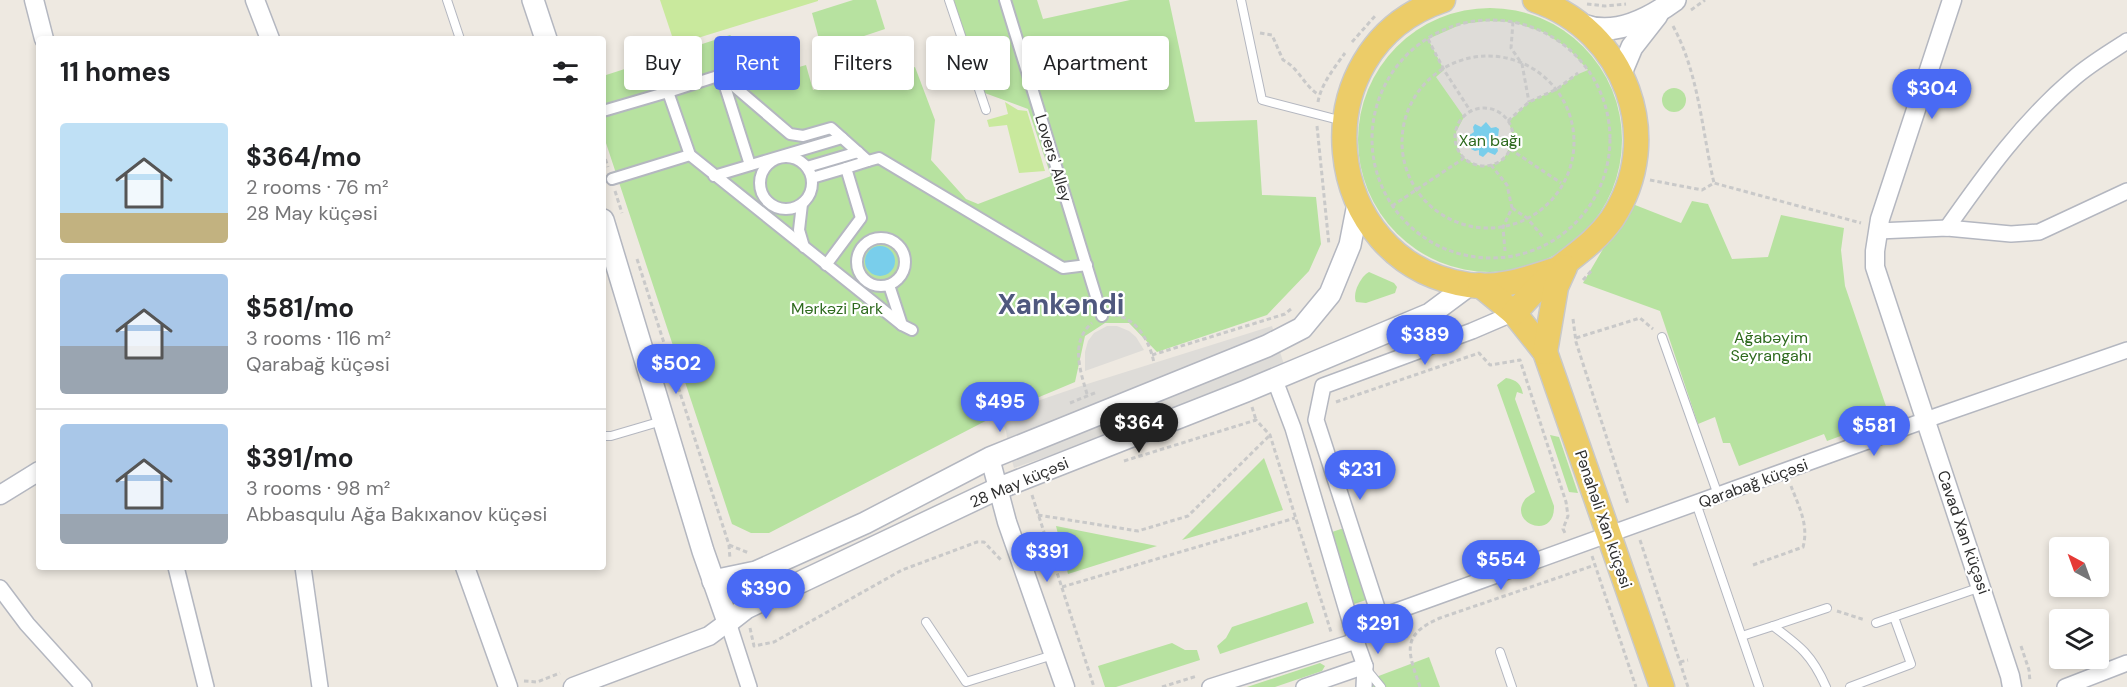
<!DOCTYPE html>
<meta charset="utf-8">
<style>
body{margin:0;font-family:"DM Sans",sans-serif;background:#f2f2f2;color:#202124;height:100vh;display:flex;flex-direction:column;font-size:22px;white-space:nowrap}
*{box-sizing:border-box;margin:0}
p{font-size:20px;color:#757577}
.icon{flex:none;width:33px;height:33px;fill:none;stroke:currentColor;stroke-width:2;stroke-linecap:round;stroke-linejoin:round}
.map{position:relative;flex:1;overflow:hidden}
.details{position:absolute;left:36px;top:36px;width:570px;height:534px;display:flex;flex-direction:column;background:#fff;border-radius:6px;box-shadow:0 3px 9px #0003}
.details>*{flex:none}
.banner{position:absolute;left:624px;top:36px;width:570px;height:54px;display:flex;gap:12px}
.needle{width:39px;rotate:319deg}
.fabs{position:absolute;left:2049px;top:537px;display:grid;gap:12px}
.fabs a{display:grid;place-items:center;width:60px;height:60px;border-radius:6px;background:#fff;box-shadow:0 3px 9px #0003;font-size:30px}
.price{position:absolute;translate:-50% -51px;padding:0 14px;border-radius:21px;background:#496af4;color:#fff;font-size:20px;line-height:39px;filter:drop-shadow(0 2px 3px #0008)}
.price::after{content:'';position:absolute;left:50%;top:36px;width:18px;height:14px;margin-left:-9px;background:inherit;clip-path:polygon(0 0,100% 0,50% 100%)}
.price.on{background:#222;color:#fff}
ul{padding:0;list-style:none}
li{display:flex;align-items:center;gap:18px;height:150px;padding:0 24px}
li+li{border-top:2px solid #e0e0e0}
li span{display:grid;place-items:center;flex:none;width:168px;height:120px;border-radius:6px;color:#555}
li>.icon{margin-inline-start:auto}
span .icon{width:72px;height:72px;fill:#fffc;stroke-width:1}
li b{font-size:26px}
h2{display:flex;justify-content:space-between;align-items:center;height:72px;padding:0 24px;font-size:26px}
.chip{padding:0 21px;border-radius:6px;background:#fff;box-shadow:0 3px 9px #0003;font-size:21px;line-height:54px}
.chip.on{background:#496af4;color:#fff}
.map>svg:first-child{display:block}
</style>
<div class="map">
<svg width="2127" height="687" viewBox="0 0 2127 687">
<rect width="100%" height="100%" fill="#eee9e1"/>
<g fill="#b7e2a0">
<polygon points="853,0 876,0 885,29 822,50 812,13"/>
<polygon points="950,0 1037,0 1043,19 1130,0 1169,0 1195,122 1257,120 1262,195 1316,197 1321,244 1309,271 1267,315 1157,352 1129,323 1105,323 1085,336 1075,382 999,414 769,533 751,533 732,524 603,134 603,76 730,35 779,73 806,65 813,90 836,84 850,89 915,67 935,120 931,160 966,199 978,204 1051,176 1028,109 982,92"/>
<circle cx="1490" cy="140" r="132"/>
<circle cx="1674" cy="100" r="12"/>
<polygon points="1692,201 1708,204 1732,259 1768,257 1781,215 1844,228 1841,250 1845,286 1890,418 1827,441 1824,434 1739,466 1730,443 1723,443 1715,417 1698,424 1660,311 1583,283 1630,203 1681,223"/>
<path d="M1369,272L1394,283L1397,287L1395,293L1366,303L1356,302C1352,293 1361,276 1369,272Z"/>
<path d="M1506,378C1517,380 1521,384 1523,394L1517,392L1515,399L1554,506C1555,541 1509,524 1524,501C1526,497 1531,495 1535,492L1497,385Z"/>
<polygon points="1550,435 1559,437 1578,493 1569,492"/>
<polygon points="1264,458 1283,510 1182,540"/>
<polygon points="1056,526 1157,546 1068,574"/>
<polygon points="1344,528 1366,600 1354,604 1332,532"/>
<polygon points="1307,602 1314,623 1220,654 1217,646 1226,638 1232,627"/>
<polygon points="1172,643 1185,650 1197,650 1200,660 1116,687 1105,687 1098,666"/>
<polygon points="1429,657 1440,687 1368,687 1368,680"/>
<polygon points="1320,663 1325,666 1322,671 1275,687 1247,687"/>
</g>
<g fill="#c9e99d">
<polygon points="660,0 818,0 818,1 675,45"/>
<polygon points="1005,102 1018,110 1027,111 1045,171 1019,173 1007,125 989,127 987,120 1008,114"/>
</g>
<g fill="#dedcd8">
<polygon points="1487,21 1513,22 1543,32 1568,48 1588,70 1576,75 1557,89 1529,102 1509,121 1513,139 1506,155 1500,162 1491,165 1481,166 1472,163 1464,158 1458,150 1456,132 1464,117 1436,77 1444,70 1428,39 1462,24"/>
<polygon points="1107,326 1117,326 1129,331 1136,337 1144,350 1085,371 1085,352 1088,341 1094,333"/>
<polygon points="1272,326 1286,371 1245,388 1014,468 1009,450 1006,431 999,414 1084,385"/>
</g>
<g fill="#79ceeb">
<polygon points="1486,122 1491,128 1496,127 1499,129 1498,137 1502,142 1497,147 1498,151 1495,155 1488,152 1483,157 1479,155 1479,150 1475,151 1471,149 1472,141 1468,136 1474,132 1473,127 1475,124 1481,127"/>
<circle cx="880" cy="261" r="15"/>
</g>
<g fill="none" stroke-linecap="round" stroke-linejoin="round">
<g stroke="#b4b7c0" stroke-width="10">
<g id="service">
<polyline points="447,0 460,39"/>
<polyline points="949,0 986,110"/>
<polyline points="1241,0 1262,100 1343,121"/>
<polyline points="1662,337 1718,495"/>
<polyline points="603,436 611,436 662,421"/>
<polyline points="1696,503 1759,687"/>
<polyline points="926,622 966,682 1053,655"/>
<polyline points="1876,623 1981,587"/>
<polyline points="1773,626 1827,608"/>
<path d="M1742,636L1773,626C1800,646 1812,655 1826,687"/>
<polyline points="1500,652 1512,687"/>
<polyline points="1367,670 1381,687"/>
<polyline points="1850,687 1911,664 1894,617"/>
</g>
</g>
<g stroke="#b4b7c0" stroke-width="14">
<g id="pedestrian">
<polyline points="1005,0 1102,316"/>
<polyline points="722,77 750,165"/>
<polyline points="668,92 721,75 790,134 803,136 831,128 868,161 846,168 861,218 826,265"/>
<polyline points="603,111 668,92 690,155 902,325 912,330"/>
<circle cx="786" cy="183" r="26"/>
<polyline points="868,161 879,158 1063,268 1087,265"/>
<polyline points="807,167 858,152"/>
<polyline points="714,176 842,138"/>
<polyline points="812,178 846,168"/>
<polyline points="612,179 690,155"/>
<polyline points="802,204 799,230 804,247"/>
<circle cx="881" cy="262" r="24"/>
<polyline points="889,285 902,325"/>
</g>
</g>
<g stroke="#b4b7c0" stroke-width="18">
<g id="minor">
<path d="M1947,228C1985,174 2023,121 2074,78C2090,64 2109,53 2127,41"/>
<polyline points="1878,231 1947,228 2011,234 2039,232 2127,191"/>
<polyline points="176,567 206,687"/>
<polyline points="303,567 320,687"/>
<polyline points="0,588 27,624 84,687"/>
<polyline points="1380,617 1316,420 1323,386 1472,331 1514,313"/>
<polyline points="728,622 749,687"/>
<polyline points="1210,687 1356,641 1293,428 1274,378"/>
<polyline points="1304,687 1365,666"/>
<polyline points="1364,687 1365,666 1356,641 1380,617 1937,416 2127,350"/>
<polyline points="2065,687 2127,663"/>
</g>
</g>
<g stroke="#b4b7c0" stroke-width="21">
<g id="tertiary">
<polyline points="34,0 44,39"/>
<polyline points="255,0 270,39"/>
<polyline points="1952,0 1880,219 1875,251 1875,267 2010,676 2012,687"/>
<polyline points="990,458 1007,522 1065,687"/>
<polyline points="0,495 39,471"/>
<polyline points="465,567 508,687"/>
<polyline points="573,687 709,636 728,622"/>
</g>
</g>
<g stroke="#b4b7c0" stroke-width="24">
<g id="secondary">
<polyline points="533,0 546,39"/>
<path d="M1583,25C1615,37 1649,19 1675,0"/>
<polyline points="1621,73 1632,47 1657,15"/>
<polyline points="603,220 703,551 728,622 746,608 786,589 997,489 1246,391 1430,314 1469,285"/>
<polyline points="713,581 756,572 865,523 990,458 1267,346 1302,328 1330,294 1350,245 1358,204"/>
</g>
</g>
<g stroke="#c9c9c9" stroke-width="27">
<g id="primary">
<path d="M1443,0C1298,48 1318,264 1469,285C1501,289 1529,278 1558,269"/>
<polyline points="1480,285 1514,313 1545,352 1662,687"/>
<path d="M1514,313C1528,298 1543,281 1559,268C1579,252 1597,240 1612,219C1666,138 1625,30 1535,0"/>
<polyline points="1545,352 1556,287 1565,267"/>
</g>
</g>
<g stroke="#c9c9c9" stroke-width="3" stroke-dasharray="4.5 3" stroke-linecap="butt">
<polyline points="1587,4 1605,6 1626,4"/>
<polyline points="1691,10 1705,0"/>
<circle cx="1491" cy="139" r="119"/>
<polyline points="1513,22 1511,48 1522,64 1529,102"/>
<path d="M1673,26C1699,74 1702,131 1714,183"/>
<path d="M1260,33L1272,35L1283,60C1299,68 1304,86 1319,95"/>
<polyline points="1428,39 1444,70 1471,112"/>
<polyline points="1352,42 1375,16"/>
<circle cx="1488" cy="142" r="86"/>
<path d="M1318,102C1321,84 1335,67 1345,53"/>
<circle cx="1484" cy="137" r="29"/>
<polyline points="1508,121 1529,102 1557,89 1578,73"/>
<polyline points="1317,126 1329,245"/>
<polyline points="1510,149 1561,183"/>
<polyline points="603,152 608,167"/>
<polyline points="1491,165 1507,185 1512,208 1503,227 1505,251"/>
<polyline points="1650,180 1702,190 1714,183 1861,223"/>
<polyline points="615,191 622,213"/>
<polyline points="1392,206 1464,158"/>
<polyline points="1512,208 1527,218 1543,237"/>
<polyline points="637,259 729,545 730,559"/>
<polyline points="1583,280 1593,269"/>
<path d="M1114,315C1137,318 1150,342 1154,363"/>
<polyline points="1573,319 1576,342 1628,504"/>
<polyline points="1576,338 1640,318 1653,329"/>
<polyline points="1152,355 1285,314 1291,309"/>
<path d="M1087,394C1080,370 1070,342 1092,323"/>
<polyline points="1336,402 1479,353 1490,365 1520,360 1566,502 1568,516 1563,529 1565,533"/>
<polyline points="1070,403 1097,392"/>
<polyline points="1252,407 1256,420"/>
<polyline points="1124,461 1256,420 1270,435 1331,632"/>
<polyline points="1032,495 1094,687"/>
<polyline points="1038,515 1138,531 1188,516 1270,435"/>
<polyline points="1640,540 1688,687"/>
<polyline points="729,545 749,553"/>
<polyline points="1592,556 1636,687"/>
<path d="M1753,565L1803,547C1809,525 1799,507 1791,486"/>
<polyline points="1062,587 1295,518"/>
<polyline points="1837,611 1865,620"/>
<polyline points="750,628 754,646 774,642 902,570 977,542 984,542 1001,560"/>
<polyline points="2021,646 2029,670 2030,682"/>
<polyline points="1680,662 1688,660"/>
<polyline points="524,681 537,682 560,673"/>
<polyline points="1162,687 1197,676"/>
<path d="M1420,687C1408,652 1400,635 1440,618L1595,565"/>
</g>
<use href="#service" stroke="#fff" stroke-width="8"/>
<use href="#pedestrian" stroke="#fff" stroke-width="10"/>
<use href="#minor" stroke="#fff" stroke-width="15"/>
<use href="#tertiary" stroke="#fff" stroke-width="18"/>
<use href="#secondary" stroke="#fff" stroke-width="21"/>
<use href="#primary" stroke="#eccc68" stroke-width="24"/>
</g>
<g text-anchor="middle" stroke-width="4.5" stroke-linejoin="round" paint-order="stroke">
<g font-size="16" fill="#2e6a1e" stroke="#fff">
<text x="1490" y="146">Xan bağı</text>
<text x="837" y="314">Mərkəzi Park</text>
<text x="1771" y="343">Ağabəyim<tspan x="1771" dy="18">Seyrangahı</tspan></text>
</g>
<g font-size="16" fill="#2e2e2e" stroke="#fff">
<text transform="translate(1054 158) rotate(73)" y="6">Lovers' Alley</text>
<text transform="translate(1019 482) rotate(-23)" y="6">28 May küçəsi</text>
<text transform="translate(1753 483) rotate(-20)" y="6">Qarabağ küçəsi</text>
<text transform="translate(1604 519) rotate(71)" y="6">Pənahəli Xan küçəsi</text>
<text transform="translate(1964 532) rotate(71)" y="6">Cavad Xan küçəsi</text>
</g>
<g font-size="28" font-weight="bold" fill="#4f587e" stroke="#fff">
<text x="1061" y="314">Xankəndi</text>
</g>
</g>
</svg>
<div class="fabs">
<a><svg class="needle" viewBox="-14 -14 28 28"><path d="M0-13l5 13h-10z" fill="#e53935"/><path d="M0 13l5-13h-10z" fill="#757577"/></svg></a>
<a><svg class="icon" aria-label="layers" viewBox="0 0 24 24"><path d="M12 4l9 5-9 5-9-5zM3 14l9 5 9-5"/></svg></a>
</div>
<b class="price" style="left:1932px;top:120px">$304</b>
<b class="price" style="left:1425px;top:366px">$389</b>
<b class="price" style="left:676px;top:395px">$502</b>
<b class="price" style="left:1000px;top:433px">$495</b>
<b class="price on" style="left:1139px;top:454px">$364</b>
<b class="price" style="left:1874px;top:457px">$581</b>
<b class="price" style="left:1360px;top:501px">$231</b>
<b class="price" style="left:1047px;top:583px">$391</b>
<b class="price" style="left:1501px;top:591px">$554</b>
<b class="price" style="left:766px;top:620px">$390</b>
<b class="price" style="left:1378px;top:655px">$291</b>
<div class="banner">
<a class="chip">Buy</a>
<a class="chip on">Rent</a>
<a class="chip">Filters</a>
<a class="chip">New</a>
<a class="chip">Apartment</a>
</div>
<section class="details">
<h2>11 homes<svg class="icon" aria-label="filters" viewBox="0 0 24 24"><path d="M4 7h16M4 17h16"/><circle cx="9" cy="7" r="2"/><circle cx="15" cy="17" r="2"/></svg></h2>
<ul>
<li><span style="background:linear-gradient(#bfe0f5 75%,#c2b280 0)"><svg class="icon" aria-label="home" viewBox="0 0 24 24"><path d="M3 11l9-7 9 7M6 9v11h12V9"/></svg></span><div><b>$364/mo</b><p>2 rooms · 76 m²</p><p>28 May küçəsi</p></div></li>
<li><span style="background:linear-gradient(#a9c7e8 60%,#9aa5b1 0)"><svg class="icon" aria-label="home" viewBox="0 0 24 24"><path d="M3 11l9-7 9 7M6 9v11h12V9"/></svg></span><div><b>$581/mo</b><p>3 rooms · 116 m²</p><p>Qarabağ küçəsi</p></div></li>
<li><span style="background:linear-gradient(#a9c7e8 75%,#9aa5b1 0)"><svg class="icon" aria-label="home" viewBox="0 0 24 24"><path d="M3 11l9-7 9 7M6 9v11h12V9"/></svg></span><div><b>$391/mo</b><p>3 rooms · 98 m²</p><p>Abbasqulu Ağa Bakıxanov küçəsi</p></div></li>
</ul>
</section>
</div>
